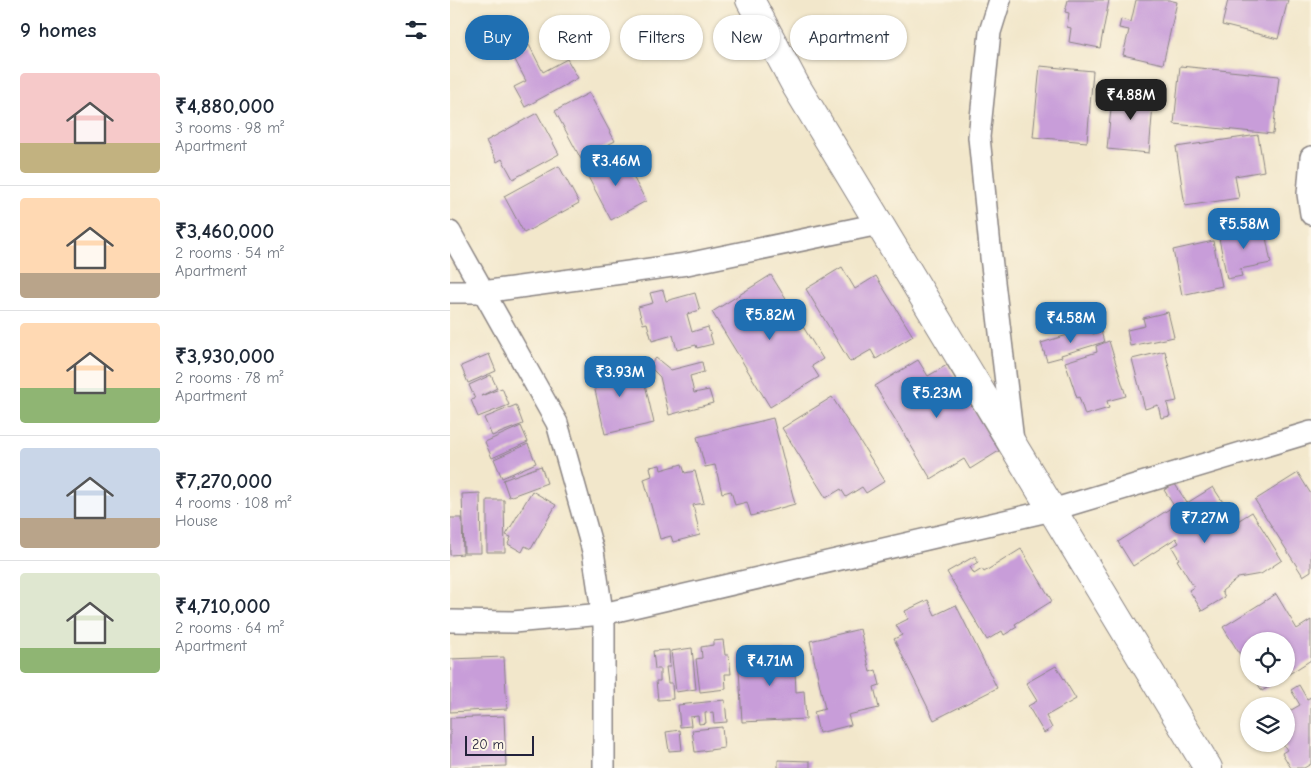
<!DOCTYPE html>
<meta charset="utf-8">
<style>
body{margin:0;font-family:"Comic Neue",sans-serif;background:#f2f2f3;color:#1f2937;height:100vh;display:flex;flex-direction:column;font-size:19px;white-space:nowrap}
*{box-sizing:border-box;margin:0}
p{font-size:16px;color:#747a83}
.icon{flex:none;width:28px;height:28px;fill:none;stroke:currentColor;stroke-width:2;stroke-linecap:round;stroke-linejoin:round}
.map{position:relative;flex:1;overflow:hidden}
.drawer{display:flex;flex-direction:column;background:#fff;width:450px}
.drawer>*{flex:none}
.guide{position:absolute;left:15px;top:15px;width:475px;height:45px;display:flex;gap:10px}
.buttons{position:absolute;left:790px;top:632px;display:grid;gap:10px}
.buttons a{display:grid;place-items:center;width:55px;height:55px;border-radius:50%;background:#fff;box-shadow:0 1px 4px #0004;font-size:25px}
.scale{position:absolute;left:15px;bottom:12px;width:69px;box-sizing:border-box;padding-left:5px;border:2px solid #22223b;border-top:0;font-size:14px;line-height:18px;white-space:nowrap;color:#22223b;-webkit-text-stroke:4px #fcf5e5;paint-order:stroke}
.price{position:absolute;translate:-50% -42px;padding:0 11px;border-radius:10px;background:#1f6fb2;color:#fff;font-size:16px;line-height:32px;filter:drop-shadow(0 1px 2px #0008)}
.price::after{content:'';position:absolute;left:50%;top:30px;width:15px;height:11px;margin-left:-8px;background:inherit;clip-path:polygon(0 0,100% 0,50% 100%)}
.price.current{background:#222;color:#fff}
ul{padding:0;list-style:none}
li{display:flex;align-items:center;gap:15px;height:125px;padding:0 20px}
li+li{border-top:1px solid #e0e1e3}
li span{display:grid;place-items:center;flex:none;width:140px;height:100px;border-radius:5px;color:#555}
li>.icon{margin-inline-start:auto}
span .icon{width:60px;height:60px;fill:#fffc;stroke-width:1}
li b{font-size:21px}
h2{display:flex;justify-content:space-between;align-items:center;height:60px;padding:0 20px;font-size:21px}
.tag{padding:0 18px;border-radius:22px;background:#fff;box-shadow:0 1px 4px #0004;font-size:18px;line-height:45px}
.tag.current{background:#1f6fb2;color:#fff}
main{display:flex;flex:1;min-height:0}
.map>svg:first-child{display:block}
</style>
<main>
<section class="drawer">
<h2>9 homes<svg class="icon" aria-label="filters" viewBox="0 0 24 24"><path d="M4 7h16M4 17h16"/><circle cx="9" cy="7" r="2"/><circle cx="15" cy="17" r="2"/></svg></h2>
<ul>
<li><span style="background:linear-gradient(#f6c9c9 70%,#c2b280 0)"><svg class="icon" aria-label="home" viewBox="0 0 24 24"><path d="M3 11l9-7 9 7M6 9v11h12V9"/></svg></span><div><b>₹4,880,000</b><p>3 rooms · 98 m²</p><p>Apartment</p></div></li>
<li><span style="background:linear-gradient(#ffd9b3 75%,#b9a48a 0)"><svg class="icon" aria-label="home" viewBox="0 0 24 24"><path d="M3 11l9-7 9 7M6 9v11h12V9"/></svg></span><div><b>₹3,460,000</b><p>2 rooms · 54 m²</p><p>Apartment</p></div></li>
<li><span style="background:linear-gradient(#ffd9b3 65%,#8fb573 0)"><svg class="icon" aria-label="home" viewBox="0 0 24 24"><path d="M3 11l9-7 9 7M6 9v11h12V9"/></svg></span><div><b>₹3,930,000</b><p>2 rooms · 78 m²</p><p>Apartment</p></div></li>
<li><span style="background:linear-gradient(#c9d6e8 70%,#b9a48a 0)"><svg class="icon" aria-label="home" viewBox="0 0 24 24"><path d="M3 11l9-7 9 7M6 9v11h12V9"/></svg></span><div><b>₹7,270,000</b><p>4 rooms · 108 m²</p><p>House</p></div></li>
<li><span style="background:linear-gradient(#dfe7d0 75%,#8fb573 0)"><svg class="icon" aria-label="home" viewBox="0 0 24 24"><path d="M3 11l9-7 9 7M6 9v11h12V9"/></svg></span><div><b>₹4,710,000</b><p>2 rooms · 64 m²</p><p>Apartment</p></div></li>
</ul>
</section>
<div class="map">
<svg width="861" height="768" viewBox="0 0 861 768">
<rect width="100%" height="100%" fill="#fcf5e5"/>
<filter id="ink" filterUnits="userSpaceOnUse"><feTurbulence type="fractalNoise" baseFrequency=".02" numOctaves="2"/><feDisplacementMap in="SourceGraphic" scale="10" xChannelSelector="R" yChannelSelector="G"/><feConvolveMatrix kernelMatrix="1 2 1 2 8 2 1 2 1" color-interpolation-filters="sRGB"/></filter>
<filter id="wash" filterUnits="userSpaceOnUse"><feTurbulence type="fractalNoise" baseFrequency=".0096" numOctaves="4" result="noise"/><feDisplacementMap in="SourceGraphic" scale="20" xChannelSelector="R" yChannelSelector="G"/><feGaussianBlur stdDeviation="1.12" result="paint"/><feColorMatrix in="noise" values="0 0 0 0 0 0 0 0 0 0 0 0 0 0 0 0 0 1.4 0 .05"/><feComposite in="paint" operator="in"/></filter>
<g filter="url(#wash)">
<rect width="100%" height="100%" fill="#f2e7cb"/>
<g id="blocks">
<g fill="#c89dd9">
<polygon points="618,0 659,0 650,48 619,42 621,28 617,27 619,13 615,12"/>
<polygon points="686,0 719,0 727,2 713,64 673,55 679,30 669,28 671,19 681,22"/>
<polygon points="778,0 838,0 828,39 772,25"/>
<polygon points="79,45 93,72 117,59 128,78 75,107 64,87 76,81 62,54"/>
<polygon points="590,66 643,71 637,142 583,137"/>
<polygon points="730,66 829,76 823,134 724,124"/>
<polygon points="663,88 704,92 699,153 657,149"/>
<polygon points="139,93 165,141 131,159 105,111"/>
<polygon points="87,113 109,154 63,179 52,159 47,162 36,141"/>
<polygon points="808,135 814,171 785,176 789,198 735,206 726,147"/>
<polygon points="171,154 196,201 161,220 136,173"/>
<polygon points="109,166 129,203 74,233 54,196"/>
<polygon points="814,227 821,263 790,269 792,276 777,279 768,233 790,229 791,231"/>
<polygon points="763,241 772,286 732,295 723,250"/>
<polygon points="392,267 405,289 426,276 463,336 426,359 421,350 400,362 356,289"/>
<polygon points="321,275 373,359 362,366 369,377 320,407 262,312"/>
<polygon points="213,290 216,301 245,293 250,310 237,314 242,332 258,327 263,344 247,348 246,345 227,350 223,335 202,341 197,323 193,324 188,307 203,303 200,293"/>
<polygon points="718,312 724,337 680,346 677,330 695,326 693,318"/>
<polygon points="641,328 643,334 651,331 654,342 611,355 612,357 597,361 591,343"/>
<polygon points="659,341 676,396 657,401 659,408 635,415 629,397 627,398 615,362 647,352 646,346"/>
<polygon points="715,351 727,401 717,403 720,416 711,418 708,405 695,409 682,359"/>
<polygon points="39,354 46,371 18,383 11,366"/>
<polygon points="206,358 221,370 252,362 254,372 240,376 244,393 259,390 263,403 219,415 210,377 199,366"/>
<polygon points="468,360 478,376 497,365 549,451 520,469 514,459 481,479 425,386"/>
<polygon points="154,361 156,370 180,364 184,382 194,380 204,423 155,434 139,364"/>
<polygon points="41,375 47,388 31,396 52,388 59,405 28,417 21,400 25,399 19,385"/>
<polygon points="382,397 435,481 416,493 412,487 396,497 391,489 376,498 332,428"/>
<polygon points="66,405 73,424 42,436 34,418"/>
<polygon points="323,418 345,504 301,516 297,502 285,505 281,491 272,493 265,465 255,467 247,437"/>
<polygon points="71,426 78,442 42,458 35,442"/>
<polygon points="78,444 86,463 52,478 44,459"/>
<polygon points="232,464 235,473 245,471 254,503 243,505 250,535 223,542 221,536 210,539 194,479 202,476 200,467 210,465 211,470"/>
<polygon points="91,466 97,483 59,497 53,480"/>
<polygon points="848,473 861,494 861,571 853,576 805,500"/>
<polygon points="725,484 737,503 763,487 786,522 802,512 832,560 811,574 788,578 772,591 775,597 752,611 739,590 744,587 727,560 729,559 722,547 729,543 726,538 683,566 668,542 724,506 714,490"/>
<polygon points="82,491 106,505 81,549 75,546 72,552 58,544 61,537 56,535"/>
<polygon points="30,493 31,553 14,553 12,494"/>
<polygon points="37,500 54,500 55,552 37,552"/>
<polygon points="0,518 12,518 13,554 0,555"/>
<polygon points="571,549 602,601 565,624 567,627 554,635 552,631 537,640 497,572 525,556 528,562 520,567 524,574 532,569 534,572"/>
<polygon points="826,594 847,629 861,620 861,660 836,676 836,641 799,641 799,669 773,627"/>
<polygon points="478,600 485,615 506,605 547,688 484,720 444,639 452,635 446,625 458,619 455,611"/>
<polygon points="410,629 420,672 426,670 430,685 424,687 429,708 398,715 401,725 369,733 364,712 375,709 360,641"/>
<polygon points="273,640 275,655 279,655 281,674 275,674 276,689 250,692 246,659 252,658 251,647 263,645 263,641"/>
<polygon points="242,648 246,689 226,692 221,651"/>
<polygon points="219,650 220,667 216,667 218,683 222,683 223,699 208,700 206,681 210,681 210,669 205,669 203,651"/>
<polygon points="344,650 346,692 354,691 356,719 292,722 288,652"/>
<polygon points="54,657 57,709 0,712 0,659"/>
<polygon points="606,666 626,699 596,716 602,728 594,733 578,706 587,701 576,683"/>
<polygon points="805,679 831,679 812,691"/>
<polygon points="849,685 857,699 861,697 861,764 854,768 841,768 832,753 837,750 833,744 836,744 836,735 844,731 836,718 836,713 850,705 841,690"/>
<polygon points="275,700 277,722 264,723 263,712 255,713 256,723 249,724 248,716 240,717 241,726 230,727 228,705"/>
<polygon points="54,716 56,766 0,768 0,718"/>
<polygon points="272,727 274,748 245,752 242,730"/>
<polygon points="230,730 232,750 219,751 216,732"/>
<polygon points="328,760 360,761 360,768 328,768"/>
</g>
</g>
</g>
<g filter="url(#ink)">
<use href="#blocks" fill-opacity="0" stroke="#8a8483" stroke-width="1"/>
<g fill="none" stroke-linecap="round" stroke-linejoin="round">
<g stroke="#8a8483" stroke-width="24">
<g id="street">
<polyline points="550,0 540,32 529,137 541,257 563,441"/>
<polyline points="861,157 858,194 861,214"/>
<polyline points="0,232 107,423 143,551 154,625 154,768"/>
<polyline points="0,292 33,292 237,264 429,224"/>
<polyline points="0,621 63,622 153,614 602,510 861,432"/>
</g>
</g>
<g stroke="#8a8483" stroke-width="30">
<polyline id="secondary" points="300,0 346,86 758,768"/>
</g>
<use href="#street" stroke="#fff" stroke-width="21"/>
<use href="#secondary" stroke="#fff" stroke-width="28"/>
</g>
</g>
</svg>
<div class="buttons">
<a><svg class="icon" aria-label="locate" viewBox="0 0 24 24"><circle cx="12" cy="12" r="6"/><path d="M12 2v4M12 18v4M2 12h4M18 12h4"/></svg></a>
<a><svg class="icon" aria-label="layers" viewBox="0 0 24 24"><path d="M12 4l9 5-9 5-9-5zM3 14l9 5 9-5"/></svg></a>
</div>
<div class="scale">20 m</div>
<b class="price current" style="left:681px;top:121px">₹4.88M</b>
<b class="price" style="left:166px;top:187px">₹3.46M</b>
<b class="price" style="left:794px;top:250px">₹5.58M</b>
<b class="price" style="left:320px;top:341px">₹5.82M</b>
<b class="price" style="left:621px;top:344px">₹4.58M</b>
<b class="price" style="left:170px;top:398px">₹3.93M</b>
<b class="price" style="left:487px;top:419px">₹5.23M</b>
<b class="price" style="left:755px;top:544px">₹7.27M</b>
<b class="price" style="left:320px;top:687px">₹4.71M</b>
<div class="guide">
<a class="tag current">Buy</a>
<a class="tag">Rent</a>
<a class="tag">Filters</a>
<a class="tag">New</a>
<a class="tag">Apartment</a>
</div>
</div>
</main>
